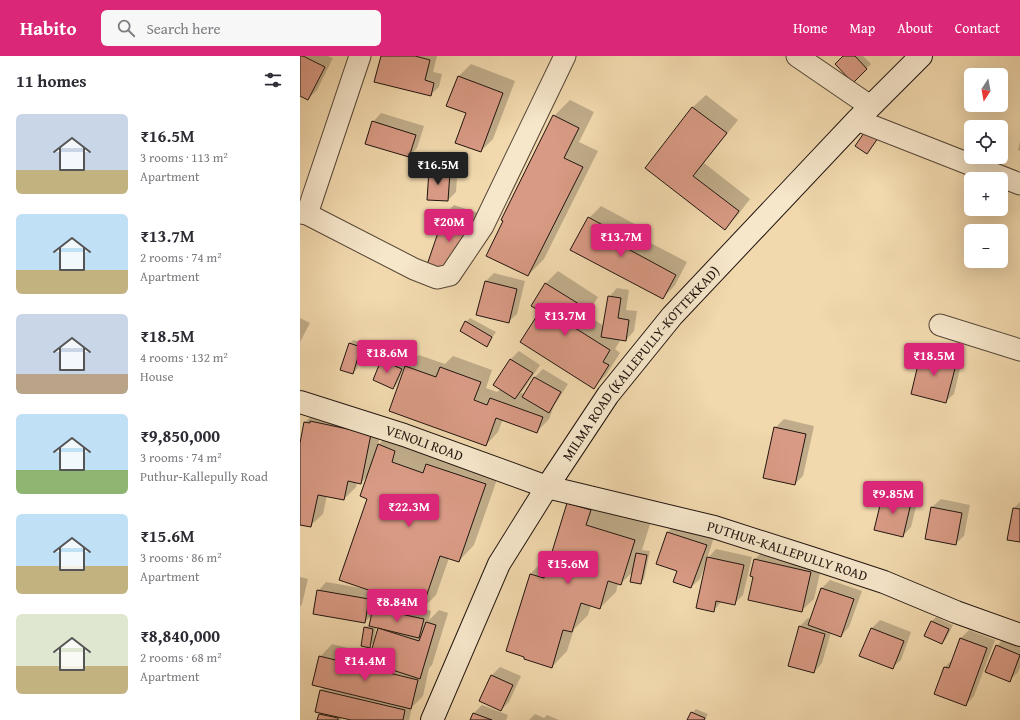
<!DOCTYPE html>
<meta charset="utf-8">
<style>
body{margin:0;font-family:"Gentium Book Plus",serif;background:#f7f7f7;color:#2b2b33;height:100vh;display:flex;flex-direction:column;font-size:15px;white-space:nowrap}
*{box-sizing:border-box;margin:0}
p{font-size:13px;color:#7c7c81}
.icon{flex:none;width:22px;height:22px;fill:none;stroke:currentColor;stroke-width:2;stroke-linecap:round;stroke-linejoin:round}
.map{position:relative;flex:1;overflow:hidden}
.details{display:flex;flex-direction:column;background:#fff;width:300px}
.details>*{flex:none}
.needle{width:26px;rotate:191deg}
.fabs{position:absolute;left:664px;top:12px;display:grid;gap:8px}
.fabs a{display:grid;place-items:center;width:44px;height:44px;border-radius:6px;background:#fff;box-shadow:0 4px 16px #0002;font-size:20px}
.price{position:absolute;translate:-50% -34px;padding:0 9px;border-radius:4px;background:#db2777;color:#fff;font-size:13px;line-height:26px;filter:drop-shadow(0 1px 2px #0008)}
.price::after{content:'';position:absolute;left:50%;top:24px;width:12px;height:9px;margin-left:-6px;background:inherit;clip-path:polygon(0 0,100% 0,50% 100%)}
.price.on{background:#222;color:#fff}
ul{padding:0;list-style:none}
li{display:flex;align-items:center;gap:12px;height:100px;padding:0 16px}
li span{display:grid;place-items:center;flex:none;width:112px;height:80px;border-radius:6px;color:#555}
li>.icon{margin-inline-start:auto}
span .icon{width:48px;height:48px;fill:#fffc;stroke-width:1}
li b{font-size:17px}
h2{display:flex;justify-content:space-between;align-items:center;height:48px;padding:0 16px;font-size:17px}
header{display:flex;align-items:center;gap:24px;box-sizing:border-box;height:56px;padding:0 20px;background:#db2777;color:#fff}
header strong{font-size:19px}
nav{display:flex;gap:22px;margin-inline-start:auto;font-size:14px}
.search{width:280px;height:36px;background:#f7f7f7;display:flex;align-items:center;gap:10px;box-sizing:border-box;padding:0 14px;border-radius:6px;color:#7c7c81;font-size:15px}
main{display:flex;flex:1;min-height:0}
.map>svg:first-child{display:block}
</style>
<header>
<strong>Habito</strong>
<div class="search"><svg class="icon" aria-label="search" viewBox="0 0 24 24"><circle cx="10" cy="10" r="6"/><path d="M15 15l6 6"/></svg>Search here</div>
<nav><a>Home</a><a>Map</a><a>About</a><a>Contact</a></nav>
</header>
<main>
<section class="details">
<h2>11 homes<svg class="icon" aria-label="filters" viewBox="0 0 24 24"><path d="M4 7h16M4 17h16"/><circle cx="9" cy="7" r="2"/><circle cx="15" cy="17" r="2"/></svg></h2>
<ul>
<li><span style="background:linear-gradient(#c9d6e8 70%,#c2b280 0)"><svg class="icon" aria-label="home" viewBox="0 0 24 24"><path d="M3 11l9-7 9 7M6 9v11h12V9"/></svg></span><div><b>₹16.5M</b><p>3 rooms · 113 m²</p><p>Apartment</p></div></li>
<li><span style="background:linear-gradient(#bfe0f5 70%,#c2b280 0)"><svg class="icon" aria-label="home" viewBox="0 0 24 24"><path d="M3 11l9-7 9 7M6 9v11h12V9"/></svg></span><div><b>₹13.7M</b><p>2 rooms · 74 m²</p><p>Apartment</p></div></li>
<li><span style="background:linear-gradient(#c9d6e8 75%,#b9a48a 0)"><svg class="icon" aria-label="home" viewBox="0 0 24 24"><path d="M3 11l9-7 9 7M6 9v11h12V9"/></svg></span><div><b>₹18.5M</b><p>4 rooms · 132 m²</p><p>House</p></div></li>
<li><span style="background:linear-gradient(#bfe0f5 70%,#8fb573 0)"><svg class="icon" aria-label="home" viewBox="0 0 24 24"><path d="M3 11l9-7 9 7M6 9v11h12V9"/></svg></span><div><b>₹9,850,000</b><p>3 rooms · 74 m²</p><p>Puthur-Kallepully Road</p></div></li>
<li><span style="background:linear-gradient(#bfe0f5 65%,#c2b280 0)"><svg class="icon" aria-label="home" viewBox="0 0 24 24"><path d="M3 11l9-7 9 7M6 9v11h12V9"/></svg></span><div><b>₹15.6M</b><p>3 rooms · 86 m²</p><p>Apartment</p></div></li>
<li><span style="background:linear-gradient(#dfe7d0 65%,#c2b280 0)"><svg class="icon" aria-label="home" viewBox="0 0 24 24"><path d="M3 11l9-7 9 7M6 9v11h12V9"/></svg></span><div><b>₹8,840,000</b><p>2 rooms · 68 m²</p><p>Apartment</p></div></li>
</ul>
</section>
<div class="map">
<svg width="720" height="664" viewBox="0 0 720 664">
<rect width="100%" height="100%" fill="#f1d8ad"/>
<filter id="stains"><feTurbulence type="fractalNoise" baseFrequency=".005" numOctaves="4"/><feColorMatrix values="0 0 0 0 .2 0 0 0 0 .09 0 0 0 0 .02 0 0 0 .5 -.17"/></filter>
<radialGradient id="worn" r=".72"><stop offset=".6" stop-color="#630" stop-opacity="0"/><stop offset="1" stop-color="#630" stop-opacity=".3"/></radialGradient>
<g fill="#0003" fill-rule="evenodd">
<polygon points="0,0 28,0 33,2 17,34 8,43 0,39"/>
<polygon points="82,0 137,0 133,16 142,18 139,31 130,39"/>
<polygon points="544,0 563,0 571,8 553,25"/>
<polygon points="171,8 215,25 193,83 181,95 167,57 159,20"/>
<polygon points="406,39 438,64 404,107 450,143 437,160 424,173 346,112 393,51"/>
<polygon points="270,44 294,56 279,86 298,95 244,203 228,219 254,60"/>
<polygon points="81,57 124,70 117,92 109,100 73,66"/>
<polygon points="720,85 720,95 718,94"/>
<polygon points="138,107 158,108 156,136 148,144 130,115"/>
<polygon points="154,149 178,157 152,216 146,157"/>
<polygon points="301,150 344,173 339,181 387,206 375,229 363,242 289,162"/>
<polygon points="258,215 298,241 287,259 304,270 309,241 317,232 329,234 326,254 337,255 334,275 326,284 321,283 315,293 320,297 306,319 294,331 241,255 245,228"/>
<polygon points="194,217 225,225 217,258 208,266 186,225"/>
<polygon points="0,262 10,267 0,286"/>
<polygon points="170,262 196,276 187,289 166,266"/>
<polygon points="53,284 65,287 57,313 53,317 49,288"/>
<polygon points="630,288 664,296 654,338 645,346 622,296"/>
<polygon points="219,295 240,309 221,337 225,338 235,321 243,313 268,328 254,350 249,363 237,376 203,363 198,376 186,389 106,311 119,299 145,308 153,300 192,314 186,332 197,336 201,333 194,328 211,303"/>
<polygon points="86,301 105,309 97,328 93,332 82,305"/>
<path d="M18,354L83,366L78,389L94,373L201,412L174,489L159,505L149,502L136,539L122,553L131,555L129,564L139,554L148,557L132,609L129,612L123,640L112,651L109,664H56L41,661V664H18L20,658L22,656L21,634L24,631L20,601L32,588L71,598L79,573L76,571L74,586L69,591L65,572L70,568L73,558L65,566L18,535L26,526L66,533L68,442V419L61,427L57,426L56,431L44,443L27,439L23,458L10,470L0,468V392L5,366ZM77,536L87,539L90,544V545L82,544L74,552Z"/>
<polygon points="484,363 514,370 503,420 495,428 475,372"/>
<polygon points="592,429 620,435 611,471 603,480 575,473 584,437"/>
<polygon points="284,432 301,454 350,468 342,494 350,495 344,523 340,527 334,515 320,528 318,527 316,536 300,552 291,549 288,559 274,573 267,595 252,611 207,595 230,518 246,502 251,504 268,448"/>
<polygon points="641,443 670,449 664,480 655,488 632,451"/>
<polygon points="720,446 720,485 714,452"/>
<polygon points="376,468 414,481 407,503 416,493 452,501 443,539 434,548 422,545 413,555 407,507 406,506 400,523 391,531 378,514 357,507 368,476"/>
<polygon points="467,491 523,504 514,543 501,555 455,520 451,519 455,503"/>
<polygon points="0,521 8,523 2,548 0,551"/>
<polygon points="530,524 562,535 549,571 541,580 531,576 522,607 514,616 500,570 508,562 511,563 522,532"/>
<polygon points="636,561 653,569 646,583 642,587 625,579 632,565"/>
<polygon points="580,564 611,576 601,604 592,612 571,573"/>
<polygon points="669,574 695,584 674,640 665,649 645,611 653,603 661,582"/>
<polygon points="705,581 720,587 720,611 718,616 709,625 697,590"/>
<polygon points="200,611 221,620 209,646 201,654 192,619"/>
<polygon points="182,649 208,659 206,664 171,664 174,657"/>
<polygon points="396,653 408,658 405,664 388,664 392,657"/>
<polygon points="235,658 244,662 247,659 259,664 229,664"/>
</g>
<g fill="#d89a84" stroke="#21150f">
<polygon points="0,0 3,0 25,11 8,44 0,40"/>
<polygon points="81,0 115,0 130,4 125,24 134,27 131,40 74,26"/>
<polygon points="543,0 555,0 567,13 553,27 535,8"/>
<polygon points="158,20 203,37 181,96 155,87 166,57 146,50"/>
<polygon points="392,51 427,77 393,120 439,155 425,174 345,112"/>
<polygon points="253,59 279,72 264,102 283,111 228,220 186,200 203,165 201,164"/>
<polygon points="72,65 116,79 109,101 65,88"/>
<polygon points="566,74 578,82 567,98 555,90"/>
<polygon points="129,114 150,116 148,145 127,144"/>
<polygon points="145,156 171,165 153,217 127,209"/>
<polygon points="288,161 332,185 328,193 376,219 363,243 270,194"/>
<polygon points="185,225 217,233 209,267 176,259"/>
<polygon points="245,227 287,253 275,272 310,294 303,306 309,309 294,333 220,286 240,255 231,250"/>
<polygon points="308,240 321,242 318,262 329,264 326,285 301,281"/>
<polygon points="165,265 192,281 187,291 160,275"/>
<polygon points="49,287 61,291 53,318 40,314"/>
<polygon points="621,296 657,305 646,347 611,338"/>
<polygon points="210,303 233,317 215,343 193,329"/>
<polygon points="81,304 102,313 93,333 73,324"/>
<polygon points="105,310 136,321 140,311 181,326 174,344 187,349 190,342 243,361 237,377 196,362 186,390 89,355"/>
<polygon points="234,321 261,336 249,357 222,341"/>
<polygon points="10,365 71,378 61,428 48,425 44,444 18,439 11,471 0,469 0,387 4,366 10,367"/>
<polygon points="474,371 506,378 495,429 463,422"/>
<polygon points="78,388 95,395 92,406 123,417 126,408 186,428 159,506 140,500 121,556 85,543 86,540 39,524 67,443 60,440"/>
<polygon points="583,437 612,443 603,481 574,474"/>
<polygon points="267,447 291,454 286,469 335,484 321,529 308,525 300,553 281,547 272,576 263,574 252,612 224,603 224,601 206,595 230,518 244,522"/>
<polygon points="631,451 662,457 656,489 625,483"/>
<polygon points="713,452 720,453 720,486 707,484"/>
<polygon points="367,476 407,489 391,532 373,526 377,515 356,508"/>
<polygon points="336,497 347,499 341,528 330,526"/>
<polygon points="407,501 444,509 435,549 416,545 414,556 396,552"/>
<polygon points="454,503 511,516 502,556 448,544 453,521 450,520"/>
<polygon points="521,532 554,543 541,581 508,569"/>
<polygon points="17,534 69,543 65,567 13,558"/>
<polygon points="73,552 124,563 119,582 69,570"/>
<polygon points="631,565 649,573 642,588 624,580"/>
<polygon points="126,566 136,569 120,623 68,606 78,572 119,585"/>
<polygon points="499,570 525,578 514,617 488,610"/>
<polygon points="64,571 73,573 70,592 61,590"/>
<polygon points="571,572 604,585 593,613 559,600"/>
<polygon points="660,582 687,592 666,650 634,638 644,611 649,612"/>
<polygon points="696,589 720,599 710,626 685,616"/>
<polygon points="19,600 118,624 111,653 12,629"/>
<polygon points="191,619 213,629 201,655 179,645"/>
<polygon points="20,634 105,654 103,664 51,664 15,656"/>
<polygon points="391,656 405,662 404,664 387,664"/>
<polygon points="173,657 192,664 170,664"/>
<polygon points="19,658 38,662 38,664 17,664"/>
</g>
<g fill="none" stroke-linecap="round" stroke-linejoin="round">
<g stroke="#554636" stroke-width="23">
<g id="street">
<polyline points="497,0 570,50"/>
<polyline points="557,64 720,128"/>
<polyline points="0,157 7,158 114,213 137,222 150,219 183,170 265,0"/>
<polyline points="7,158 60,0"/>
<polyline points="640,269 720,294"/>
</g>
</g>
<g stroke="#21150f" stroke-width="24">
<g id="secondary">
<path id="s1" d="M0,346L104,379L247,431L414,471L511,502L584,526L656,556L720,579"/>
<path id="s2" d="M132,664L199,508L247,431L308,339L372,260L557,64L621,0"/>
</g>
</g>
<use href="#street" stroke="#f6e6ca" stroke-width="21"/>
<use href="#secondary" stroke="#f6e6ca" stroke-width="22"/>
</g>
<g text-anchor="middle" stroke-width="3" stroke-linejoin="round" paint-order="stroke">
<g font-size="14" fill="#21150f" stroke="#f6e6ca">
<text dy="5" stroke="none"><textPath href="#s2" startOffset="416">MILMA ROAD (KALLEPULLY-KOTTEKKAD)</textPath></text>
<text dy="5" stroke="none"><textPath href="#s1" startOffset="131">VENOLI ROAD</textPath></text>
<text dy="5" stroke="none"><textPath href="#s1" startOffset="510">PUTHUR-KALLEPULLY ROAD</textPath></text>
</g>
</g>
<rect width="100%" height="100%" filter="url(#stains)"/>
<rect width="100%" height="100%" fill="url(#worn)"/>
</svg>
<div class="fabs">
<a><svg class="needle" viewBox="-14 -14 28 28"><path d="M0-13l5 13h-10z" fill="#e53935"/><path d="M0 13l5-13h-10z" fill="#7c7c81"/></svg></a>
<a><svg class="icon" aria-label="locate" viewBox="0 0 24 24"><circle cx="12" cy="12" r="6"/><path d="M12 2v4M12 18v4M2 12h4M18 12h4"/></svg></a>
<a>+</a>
<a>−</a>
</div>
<b class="price on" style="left:138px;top:130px">₹16.5M</b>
<b class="price" style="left:149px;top:187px">₹20M</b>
<b class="price" style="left:321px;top:202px">₹13.7M</b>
<b class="price" style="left:265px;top:281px">₹13.7M</b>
<b class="price" style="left:87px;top:318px">₹18.6M</b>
<b class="price" style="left:634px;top:321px">₹18.5M</b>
<b class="price" style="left:593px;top:459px">₹9.85M</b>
<b class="price" style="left:109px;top:472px">₹22.3M</b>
<b class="price" style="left:268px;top:529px">₹15.6M</b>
<b class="price" style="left:97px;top:567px">₹8.84M</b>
<b class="price" style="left:65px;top:626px">₹14.4M</b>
</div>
</main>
